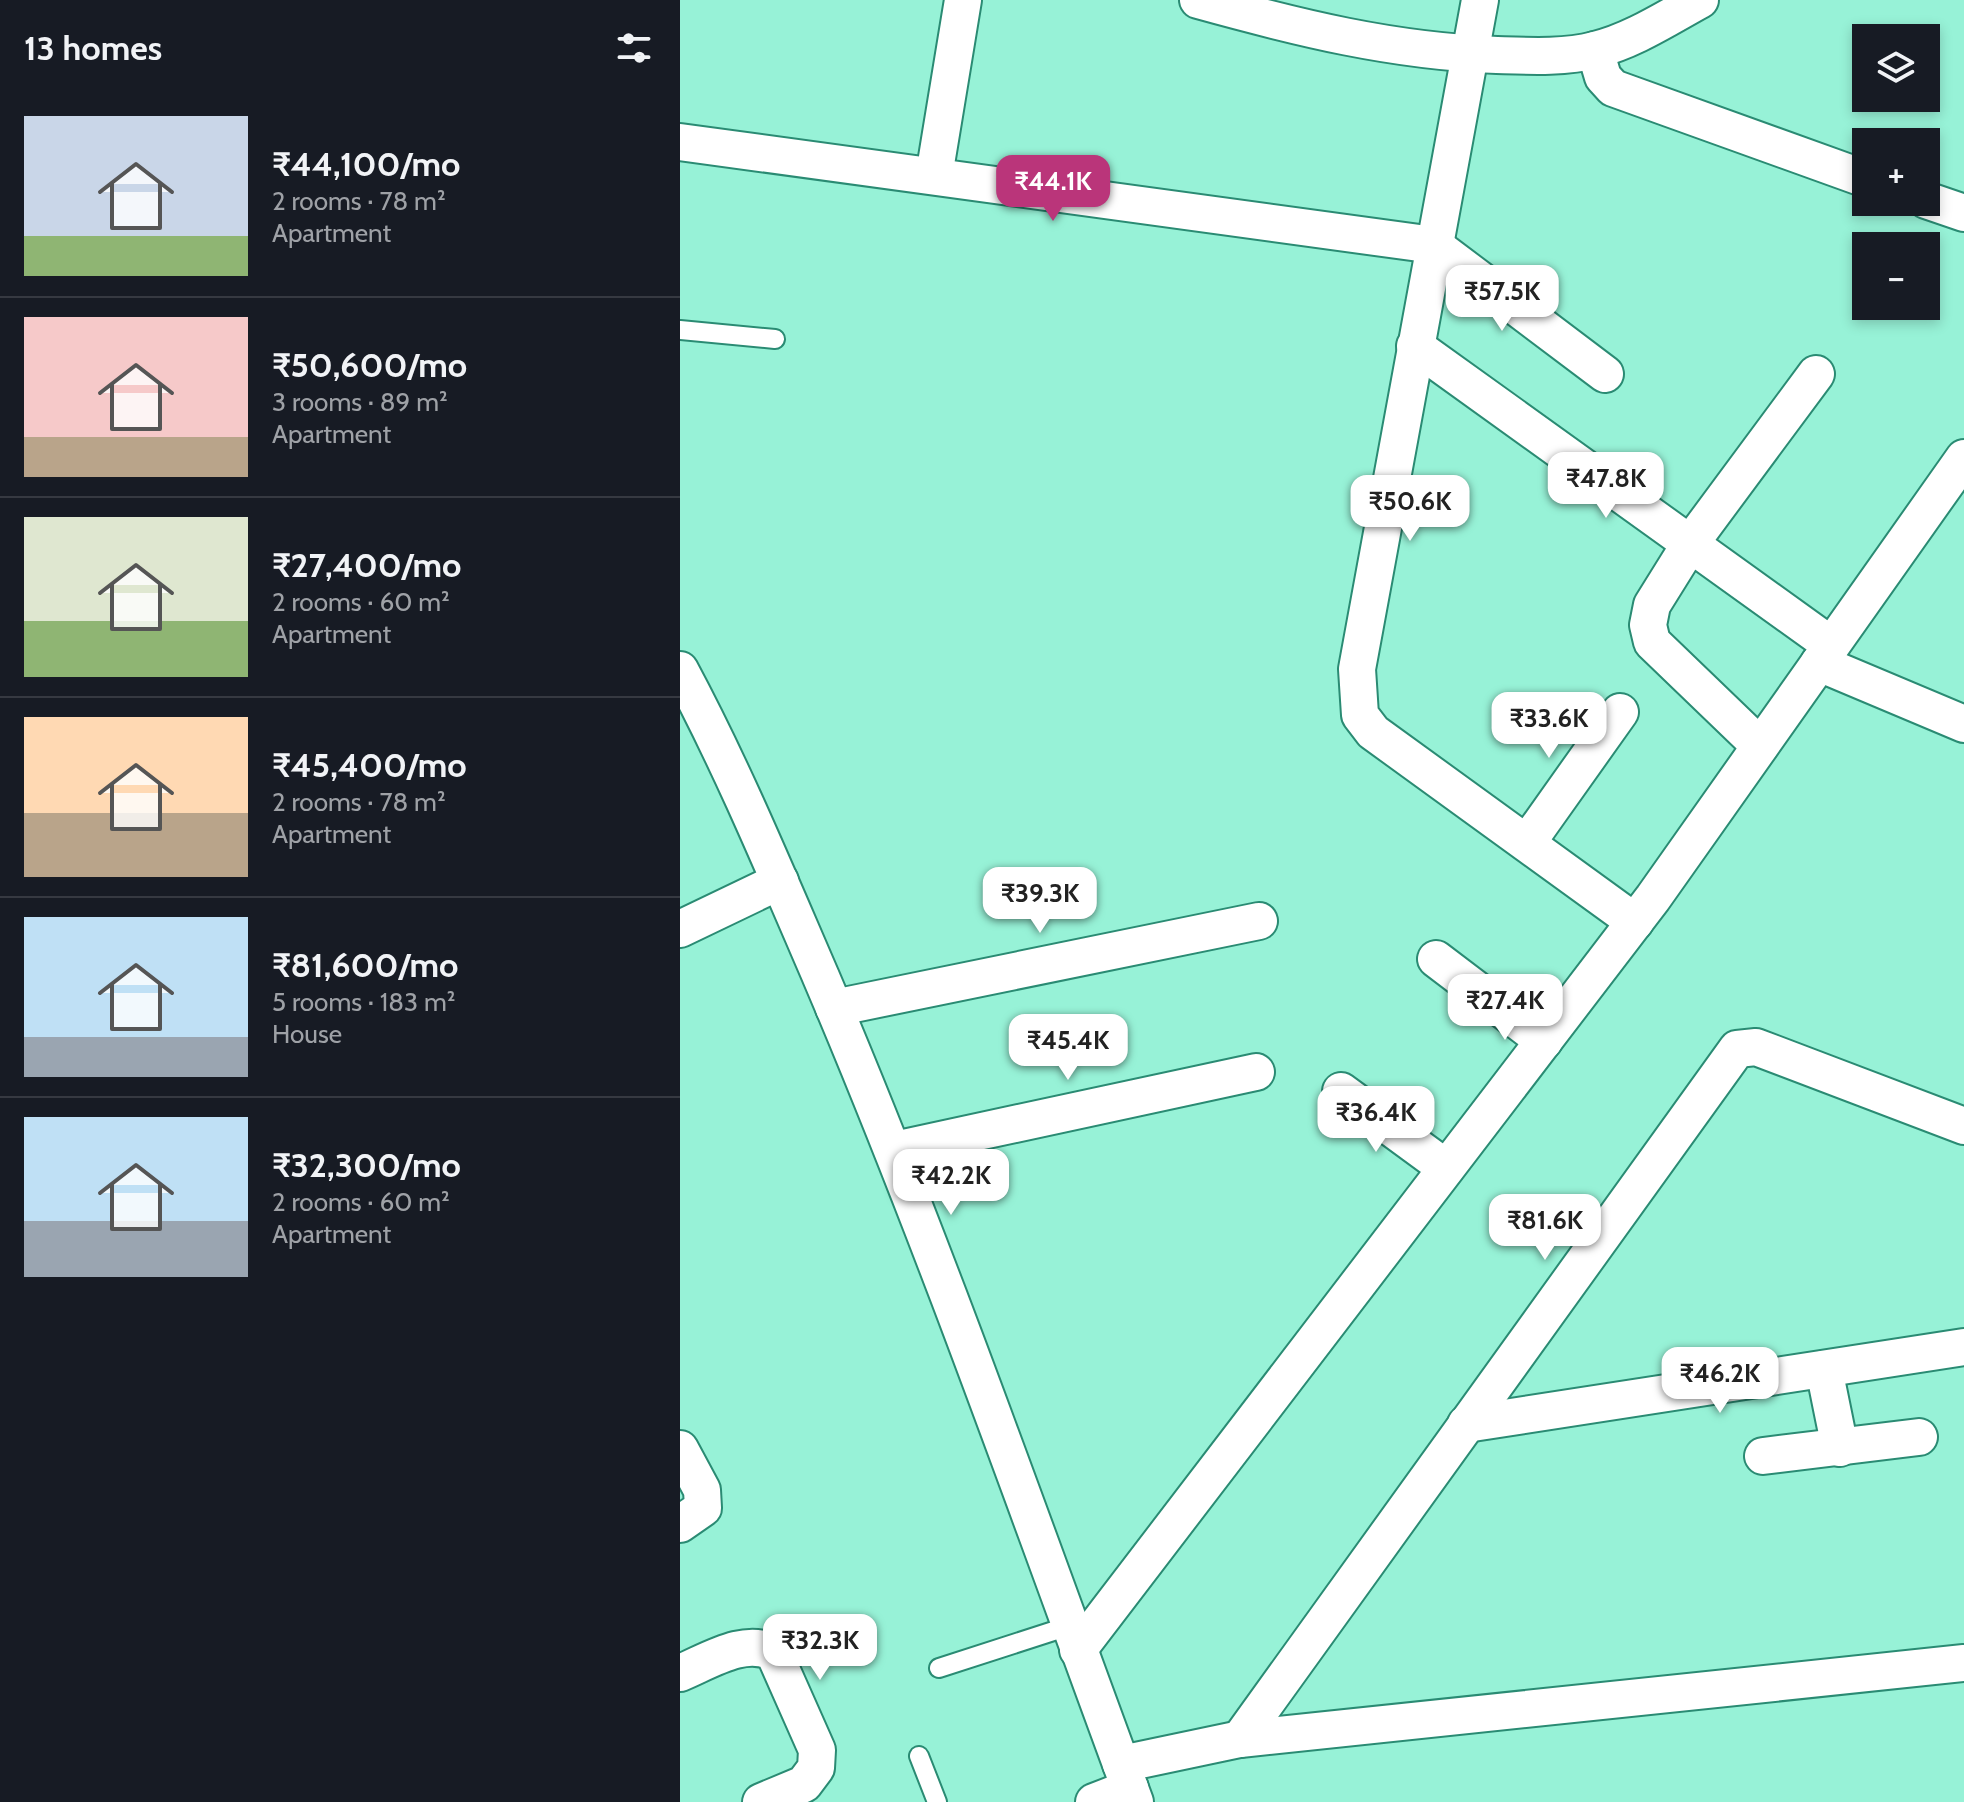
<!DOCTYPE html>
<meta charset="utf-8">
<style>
body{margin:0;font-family:Cabin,sans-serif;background:#242831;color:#f1f3f6;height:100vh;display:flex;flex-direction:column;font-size:30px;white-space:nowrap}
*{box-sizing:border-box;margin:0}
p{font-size:26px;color:#9ea1a6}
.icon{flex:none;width:44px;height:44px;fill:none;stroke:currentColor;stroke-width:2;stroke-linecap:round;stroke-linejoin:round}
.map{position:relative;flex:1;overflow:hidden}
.details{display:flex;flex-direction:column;background:#171b24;width:680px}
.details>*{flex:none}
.tools{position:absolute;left:1172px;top:24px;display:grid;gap:16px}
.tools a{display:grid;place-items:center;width:88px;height:88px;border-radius:0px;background:#171b24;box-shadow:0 4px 12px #0003;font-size:40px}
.price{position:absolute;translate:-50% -68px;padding:0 18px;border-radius:16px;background:#fff;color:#222;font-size:26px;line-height:52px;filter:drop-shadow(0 2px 4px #0008)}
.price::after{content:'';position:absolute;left:50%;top:48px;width:24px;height:18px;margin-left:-12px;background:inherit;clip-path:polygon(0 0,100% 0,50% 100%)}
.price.selected{background:#ba357a;color:#fff}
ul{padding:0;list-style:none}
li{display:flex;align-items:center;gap:24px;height:200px;padding:0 24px}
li+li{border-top:2px solid #363941}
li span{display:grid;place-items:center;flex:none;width:224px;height:160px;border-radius:0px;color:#555}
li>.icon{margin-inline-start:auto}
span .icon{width:96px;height:96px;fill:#fffc;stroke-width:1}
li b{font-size:34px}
h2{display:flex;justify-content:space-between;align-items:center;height:96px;padding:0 24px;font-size:34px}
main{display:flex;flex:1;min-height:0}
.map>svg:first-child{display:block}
</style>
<main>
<section class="details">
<h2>13 homes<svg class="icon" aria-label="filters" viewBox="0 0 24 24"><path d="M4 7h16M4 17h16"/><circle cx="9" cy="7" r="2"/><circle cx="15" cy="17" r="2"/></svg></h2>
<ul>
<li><span style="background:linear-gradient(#c9d6e8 75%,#8fb573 0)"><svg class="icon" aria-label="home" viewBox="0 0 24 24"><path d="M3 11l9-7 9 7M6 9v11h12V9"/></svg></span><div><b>₹44,100/mo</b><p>2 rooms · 78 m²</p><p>Apartment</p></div></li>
<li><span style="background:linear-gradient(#f6c9c9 75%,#b9a48a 0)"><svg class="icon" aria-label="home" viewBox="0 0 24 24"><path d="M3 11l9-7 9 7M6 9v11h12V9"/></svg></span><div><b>₹50,600/mo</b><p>3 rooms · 89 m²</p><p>Apartment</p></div></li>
<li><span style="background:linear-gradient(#dfe7d0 65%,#8fb573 0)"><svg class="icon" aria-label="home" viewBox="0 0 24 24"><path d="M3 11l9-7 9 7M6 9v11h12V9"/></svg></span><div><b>₹27,400/mo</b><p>2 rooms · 60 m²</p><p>Apartment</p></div></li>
<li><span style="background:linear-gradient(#ffd9b3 60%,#b9a48a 0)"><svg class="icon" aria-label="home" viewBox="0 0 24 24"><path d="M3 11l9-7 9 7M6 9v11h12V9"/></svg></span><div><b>₹45,400/mo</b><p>2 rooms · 78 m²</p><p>Apartment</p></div></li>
<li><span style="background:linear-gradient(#bfe0f5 75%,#9aa5b1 0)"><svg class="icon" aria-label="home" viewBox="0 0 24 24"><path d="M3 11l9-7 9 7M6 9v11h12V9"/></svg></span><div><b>₹81,600/mo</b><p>5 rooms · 183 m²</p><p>House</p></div></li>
<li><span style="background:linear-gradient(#bfe0f5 65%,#9aa5b1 0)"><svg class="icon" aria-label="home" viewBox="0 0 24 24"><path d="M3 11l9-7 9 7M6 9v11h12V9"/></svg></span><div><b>₹32,300/mo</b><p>2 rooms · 60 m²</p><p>Apartment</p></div></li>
</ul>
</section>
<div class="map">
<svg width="1284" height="1802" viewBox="0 0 1284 1802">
<rect width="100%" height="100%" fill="#97f2d7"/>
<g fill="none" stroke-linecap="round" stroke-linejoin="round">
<g stroke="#2a8b73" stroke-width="22">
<g id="service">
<polyline points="0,330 95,339"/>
<polyline points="259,1668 389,1626"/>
<polyline points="239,1756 257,1802"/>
</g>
</g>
<g stroke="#2a8b73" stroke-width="40">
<g id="minor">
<path d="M518,0C619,28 712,51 817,55C848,56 885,58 915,50C952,41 987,18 1020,0"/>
<polyline points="800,0 677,669 680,715 693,732 955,922"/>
<polyline points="915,50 923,77 933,88 1186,179"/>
<polyline points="0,142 754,245 925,374"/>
<polyline points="254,176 283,0"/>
<polyline points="1246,200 1284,213"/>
<polyline points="735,346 1151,645"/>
<polyline points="1139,663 1284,724"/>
<path d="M0,670C53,769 96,873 141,977C256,1247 353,1526 455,1802"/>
<polyline points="1080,746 972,642 968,625 972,605 1010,544 1136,374"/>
<polyline points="847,843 940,712"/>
<polyline points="0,929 100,881"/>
<polyline points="756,959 864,1041"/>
<polyline points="154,1008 579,921"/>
<polyline points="661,1091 766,1168"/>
<polyline points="214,1150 576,1072"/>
<polyline points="1144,1369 1160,1448"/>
<polyline points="786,1424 1284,1347"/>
<polyline points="0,1449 22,1490 23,1508 0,1524"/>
<polyline points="1083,1456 1239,1437"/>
<polyline points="398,1650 973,898 1284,458"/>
<path d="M0,1673C29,1661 65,1637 94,1653L137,1750L136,1768L124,1784L81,1802"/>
<polyline points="560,1739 1057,1049 1076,1047 1284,1126"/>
<polyline points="441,1764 560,1739 1284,1663"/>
<polyline points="414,1802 450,1788"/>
</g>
</g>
<use href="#service" stroke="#fff" stroke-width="18"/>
<use href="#minor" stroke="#fff" stroke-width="36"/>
</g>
</svg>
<div class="tools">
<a><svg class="icon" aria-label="layers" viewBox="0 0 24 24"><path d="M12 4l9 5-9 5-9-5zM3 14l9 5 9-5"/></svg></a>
<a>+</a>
<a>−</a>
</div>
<b class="price selected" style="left:373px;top:223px">₹44.1K</b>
<b class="price" style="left:822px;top:333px">₹57.5K</b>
<b class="price" style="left:926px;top:520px">₹47.8K</b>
<b class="price" style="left:730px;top:543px">₹50.6K</b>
<b class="price" style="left:869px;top:760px">₹33.6K</b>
<b class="price" style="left:360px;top:935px">₹39.3K</b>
<b class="price" style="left:825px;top:1042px">₹27.4K</b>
<b class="price" style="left:388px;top:1082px">₹45.4K</b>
<b class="price" style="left:696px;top:1154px">₹36.4K</b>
<b class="price" style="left:271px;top:1217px">₹42.2K</b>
<b class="price" style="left:865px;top:1262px">₹81.6K</b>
<b class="price" style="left:1040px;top:1415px">₹46.2K</b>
<b class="price" style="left:140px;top:1682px">₹32.3K</b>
</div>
</main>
